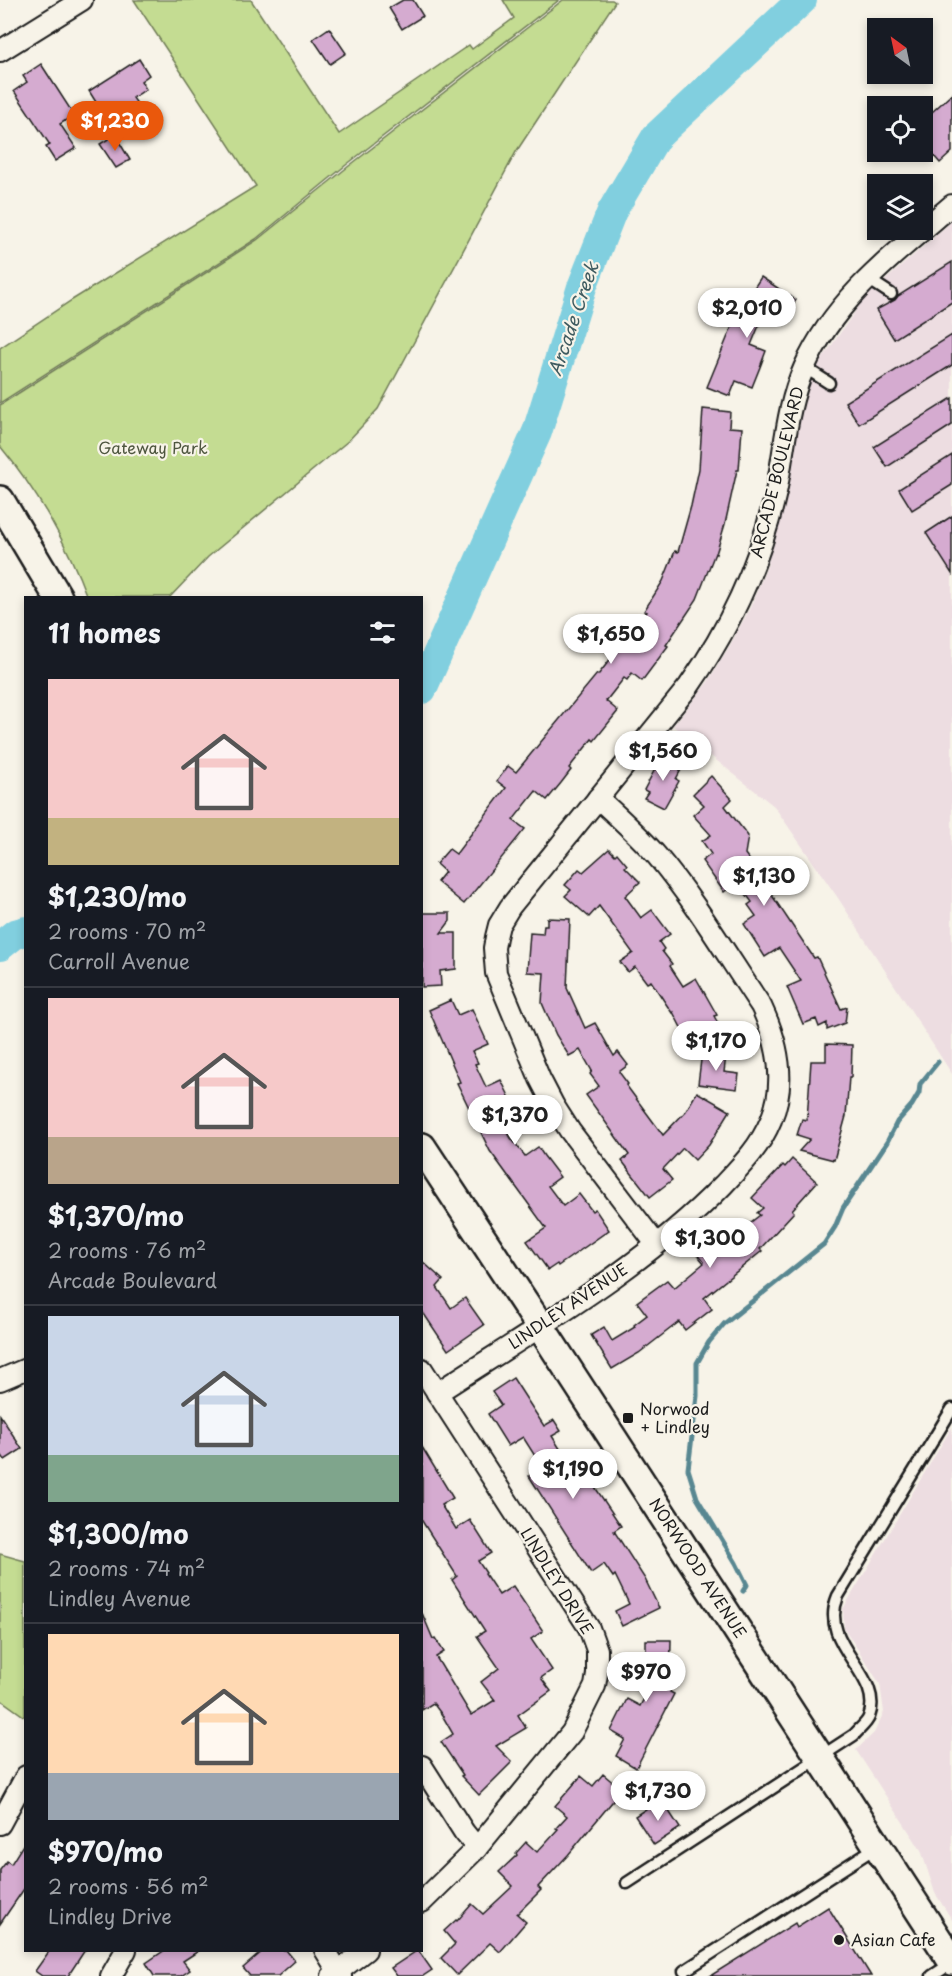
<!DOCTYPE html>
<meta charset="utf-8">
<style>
body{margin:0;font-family:"Playpen Sans",sans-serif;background:#20242c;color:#f1f3f6;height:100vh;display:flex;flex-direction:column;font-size:22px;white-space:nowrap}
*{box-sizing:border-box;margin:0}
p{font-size:20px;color:#9ea1a6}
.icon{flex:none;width:33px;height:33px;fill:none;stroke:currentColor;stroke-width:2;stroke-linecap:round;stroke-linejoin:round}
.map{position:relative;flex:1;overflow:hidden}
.sheet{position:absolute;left:24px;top:596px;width:399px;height:1356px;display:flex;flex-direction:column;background:#171b24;border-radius:0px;box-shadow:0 3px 9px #0003}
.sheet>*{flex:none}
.needle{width:39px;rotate:327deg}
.controls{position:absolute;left:867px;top:18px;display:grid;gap:12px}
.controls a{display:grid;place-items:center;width:66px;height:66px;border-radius:0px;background:#171b24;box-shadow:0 3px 9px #0003;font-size:30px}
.price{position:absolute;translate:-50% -51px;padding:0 14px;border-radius:21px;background:#fff;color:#222;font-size:20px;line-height:39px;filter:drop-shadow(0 2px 3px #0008)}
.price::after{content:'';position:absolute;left:50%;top:36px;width:18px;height:14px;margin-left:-9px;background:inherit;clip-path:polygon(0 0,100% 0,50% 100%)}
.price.active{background:#ea580c;color:#fff}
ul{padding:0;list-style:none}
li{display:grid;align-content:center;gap:12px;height:318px;padding:0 24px}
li+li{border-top:2px solid #363941}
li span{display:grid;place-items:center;height:186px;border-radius:0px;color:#555}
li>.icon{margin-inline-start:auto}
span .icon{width:108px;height:108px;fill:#fffc;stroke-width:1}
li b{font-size:26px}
h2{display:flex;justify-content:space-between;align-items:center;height:72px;padding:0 24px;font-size:26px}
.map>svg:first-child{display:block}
</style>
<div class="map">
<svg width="952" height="1976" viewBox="0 0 952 1976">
<rect width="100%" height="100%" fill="#f7f3e8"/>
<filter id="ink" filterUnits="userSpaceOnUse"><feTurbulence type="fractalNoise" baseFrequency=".0167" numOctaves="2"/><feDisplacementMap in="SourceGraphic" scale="12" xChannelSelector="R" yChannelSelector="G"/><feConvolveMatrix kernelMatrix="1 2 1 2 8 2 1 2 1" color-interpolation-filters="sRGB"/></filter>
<g filter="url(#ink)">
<g fill="#eddde1">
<polygon points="952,221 952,1074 838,898 774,806 673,726 707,683 730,645 750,608 767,566 790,468 798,416 811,375 863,300"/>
<polygon points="952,1427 952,1920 935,1893 921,1850 856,1750 874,1733 884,1712 880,1684 844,1628 843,1609"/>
</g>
<g fill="#c4dc92" stroke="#707c57" stroke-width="1.5">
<polygon points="134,0 251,0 339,134 469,45 472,49 514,18 503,0 559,0 346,165 256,239 0,403 0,348 72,300 256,186"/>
<path d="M563,0H612L615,2L516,152L378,409L348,441L208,557L170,597H87C68,545 36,489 0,446V405L257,240L349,166Z"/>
<polygon points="0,1554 25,1561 25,1717 0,1699"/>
</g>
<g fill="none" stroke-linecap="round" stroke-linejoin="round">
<polyline stroke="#598791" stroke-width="5" points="743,1591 747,1585 736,1563 697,1498 688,1469 697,1396 697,1363 709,1342 724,1324 824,1244 835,1227 843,1208 887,1142 897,1122 912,1105 919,1093 920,1084 938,1062"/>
<g stroke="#81cfdf" stroke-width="30">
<polyline points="422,689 537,432 582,287 612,211 656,137 802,0"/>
<polyline points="0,946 15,934 26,931"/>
</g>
</g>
<g fill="#d5abd0" stroke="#1c1c1c" stroke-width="1.5">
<polygon points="403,0 413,0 423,16 402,29 389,8"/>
<polygon points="329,28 346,53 330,64 313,39"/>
<polygon points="139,59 149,75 141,81 146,89 133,98 138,105 109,123 89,91"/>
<polygon points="41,64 74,115 60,124 76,148 55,161 46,147 50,145 14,91 27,82 23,76"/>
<polygon points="952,94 952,152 940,163 929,150 922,156 922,102 932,112"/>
<polygon points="115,135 130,160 116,168 100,144"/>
<polygon points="952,262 952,302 894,339 876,310 895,300 898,296"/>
<polygon points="761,277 796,300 786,315 774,307 769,314 765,311 751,345 766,351 760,367 752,387 736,381 730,396 707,387 737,314"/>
<polygon points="952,335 952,365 859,424 845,402"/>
<polygon points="952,398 952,425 887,467 874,447"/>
<polygon points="703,409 730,412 729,427 742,428 739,470 737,470 725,524 716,554 715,553 697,599 666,645 668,646 642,681 632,673 627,680 624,678 606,701 618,711 594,741 592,739 569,768 571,770 561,783 547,800 536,791 513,820 525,829 464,904 437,882 445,872 436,864 449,849 456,854 506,788 497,781 508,766 516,772 597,674 598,675 647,612 644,611 663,581 675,551 678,552 691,506 699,469"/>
<polygon points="952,455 952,485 912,510 899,489"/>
<polygon points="952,516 952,574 926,533"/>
<polygon points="662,756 683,766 676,779 679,781 664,808 644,798 648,792 644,790"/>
<polygon points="711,776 732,799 725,806 748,836 745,854 757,870 774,858 781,869 763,882 814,958 817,957 841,1009 847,1007 845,1023 827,1030 827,1023 819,1027 816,1019 803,1024 787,987 801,981 779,948 765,957 744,924 756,916 748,905 752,902 737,882 724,892 702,861 711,854 702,841 711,835 693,815 704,805 693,794"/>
<polygon points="609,849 615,855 617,853 627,865 625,867 640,882 625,896 641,918 652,910 670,934 659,942 664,949 662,951 672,964 670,966 683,986 696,978 717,1015 714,1016 725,1036 703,1047 703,1040 691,1047 673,1012 672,1013 651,981 647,983 635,967 628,972 620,962 633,953 599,906 589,917 565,896 571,890 565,885 579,869 583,872"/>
<polygon points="422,913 450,913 450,921 441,933 456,933 456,969 440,971 441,986 422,987"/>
<polygon points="547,918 570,919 567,988 585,1028 595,1023 614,1056 618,1052 628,1065 619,1072 628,1084 626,1085 663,1135 686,1111 697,1092 730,1111 709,1145 695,1160 683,1148 663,1169 672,1180 650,1197 622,1161 629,1155 586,1095 599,1086 590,1074 592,1071 580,1050 569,1056 556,1035 542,1003 544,973 527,972 530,933 543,934 544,925 547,925"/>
<polygon points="451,1000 458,1015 472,1009 488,1044 472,1051 478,1063 475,1064 486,1087 501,1080 508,1094 517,1114 502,1122 511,1138 525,1156 538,1147 544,1156 560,1177 548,1186 563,1206 579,1194 592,1211 595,1209 609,1230 558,1266 557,1264 548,1270 527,1241 546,1228 490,1151 457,1083 460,1082 429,1010"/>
<polygon points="826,1044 852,1045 851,1077 849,1077 846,1116 834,1160 799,1151 810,1139 797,1135 802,1119 807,1120 811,1061 826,1061"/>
<polygon points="702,1052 726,1055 724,1072 739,1074 737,1089 698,1084"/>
<polygon points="792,1159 817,1182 792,1210 794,1212 760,1249 762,1251 704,1298 712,1309 685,1330 679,1322 639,1353 612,1369 591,1335 604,1327 612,1341 635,1327 634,1325 647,1315 637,1302 667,1280 674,1288 704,1263 695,1252 722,1230 729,1239 760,1215 757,1213 763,1208 752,1198 783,1165 785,1167"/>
<polygon points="422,1261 443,1280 437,1287 451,1308 465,1298 484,1325 448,1350 422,1311"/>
<polygon points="513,1378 544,1426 554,1420 561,1431 552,1436 577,1476 585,1472 621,1526 614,1531 645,1579 659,1608 622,1626 615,1611 629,1604 615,1575 613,1577 604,1564 591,1573 529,1476 542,1467 523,1437 508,1446 488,1414 501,1405 492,1392"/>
<polygon points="0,1415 22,1449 5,1460 0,1453"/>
<polygon points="422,1447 453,1498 441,1505 456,1529 470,1520 491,1553 478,1561 486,1573 485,1574 499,1595 513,1586 543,1631 531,1639 552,1670 541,1678 551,1691 518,1715 526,1728 496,1746 512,1762 479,1795 461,1776 463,1775 441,1742 453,1734 442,1715 433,1703 422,1710 422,1613 433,1639 435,1638 444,1652 436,1657 471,1715 495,1700 481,1682 499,1668 477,1636 485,1631 452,1580 457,1576 422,1521"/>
<polygon points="646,1640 671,1640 670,1692 674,1694 636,1768 616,1756 625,1739 611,1731 627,1699 640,1706 658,1672 632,1671 632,1653 646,1654"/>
<polygon points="603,1774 622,1790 568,1855 538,1887 541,1890 517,1914 526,1922 500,1952 490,1943 457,1975 441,1958 455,1944 444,1931 456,1920 457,1921 472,1904 483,1914 513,1886 499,1872 517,1855 516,1853 526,1842 537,1852 558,1829 556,1828 567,1816 555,1806 581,1776 593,1786"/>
<polygon points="661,1799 680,1828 654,1845 635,1816"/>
<polygon points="26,1840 26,1886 0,1924 0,1870 7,1861 11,1864"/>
<polygon points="828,1907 871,1976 710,1976 795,1923 797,1927"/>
<polygon points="50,1950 85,1950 68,1976 42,1976 35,1971"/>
<polygon points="165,1950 200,1950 183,1961 190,1970 181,1976 154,1976 146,1963"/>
<polygon points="264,1950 286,1950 295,1961 278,1976 250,1976 243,1968"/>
<polygon points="418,1950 432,1970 423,1976 397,1976 391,1968"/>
</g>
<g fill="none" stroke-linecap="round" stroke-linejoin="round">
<g stroke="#1c1c1c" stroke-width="15">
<g id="service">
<polyline points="868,279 891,294"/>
<polyline points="804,367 829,383"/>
<path d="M627,1883L854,1735C859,1729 867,1723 869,1717C885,1674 817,1646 838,1596L952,1409"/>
<polyline points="684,1971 878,1846"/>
<polyline points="932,1976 952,1963"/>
</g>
</g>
<g stroke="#1c1c1c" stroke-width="24">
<g id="minor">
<polyline points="0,51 82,0"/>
<path d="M656,1244L570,1131L554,1106L540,1079L496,973L494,948L496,937L499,925L510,907L689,686C731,626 760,563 776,492C785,450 786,408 804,368C835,298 896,253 952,205"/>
<polyline points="422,1369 589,1628 597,1650 597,1674 595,1686 572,1732 477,1848 422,1902"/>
<polyline points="0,1380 26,1369"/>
<path d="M437,1393C535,1329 641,1269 723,1185C742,1165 760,1147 771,1120C787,1082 778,1042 761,1006C728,957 695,901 657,856C639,835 618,817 598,798"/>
<polyline points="422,1766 464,1832 477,1848"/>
<polyline points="0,1824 26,1776"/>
<polyline points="325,1950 341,1976"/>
<polyline points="111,1976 126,1950"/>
<polyline points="332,1976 366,1950"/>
</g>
</g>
<g stroke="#1c1c1c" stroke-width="32">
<g id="secondary">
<polyline points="0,500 58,597"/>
<polyline points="422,1147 540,1326 952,1961"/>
</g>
</g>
<use href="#service" stroke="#f7f3e8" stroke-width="10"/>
<use href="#minor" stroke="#f7f3e8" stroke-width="20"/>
<use href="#secondary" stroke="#f7f3e8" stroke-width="27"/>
</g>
</g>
<g fill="#1c1c1c" stroke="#f7f3e8" stroke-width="2">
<rect x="622" y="1412" width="12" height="12" rx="3"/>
<circle cx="839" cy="1940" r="6"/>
</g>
<g text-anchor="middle" stroke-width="4.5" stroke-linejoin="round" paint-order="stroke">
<g font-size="16" fill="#4e563f" stroke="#f7f3e8">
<text x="153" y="454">Gateway Park</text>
</g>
<g font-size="16" fill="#1c1c1c" stroke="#f7f3e8">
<text transform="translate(777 472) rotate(-76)" y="6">ARCADE BOULEVARD</text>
<text transform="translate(568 1306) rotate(-34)" y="6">LINDLEY AVENUE</text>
<text transform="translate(698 1568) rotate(57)" y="6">NORWOOD AVENUE</text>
<text transform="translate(557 1581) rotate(58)" y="6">LINDLEY DRIVE</text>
</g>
<g font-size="16" fill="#1c1c1c" stroke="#f7f3e8" text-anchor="start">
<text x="640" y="1415">Norwood<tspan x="640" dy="18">+ Lindley</tspan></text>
<text x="851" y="1946">Asian Cafe</text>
</g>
<g font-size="18" font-style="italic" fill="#3f5b60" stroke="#f7f3e8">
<text transform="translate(574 319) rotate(-71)" y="6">Arcade Creek</text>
</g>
</g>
</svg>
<div class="controls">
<a><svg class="needle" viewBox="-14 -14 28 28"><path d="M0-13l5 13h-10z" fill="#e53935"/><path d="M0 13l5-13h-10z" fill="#9ea1a6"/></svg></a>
<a><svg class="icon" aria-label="locate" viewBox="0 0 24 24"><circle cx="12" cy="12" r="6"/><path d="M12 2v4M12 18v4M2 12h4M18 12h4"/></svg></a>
<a><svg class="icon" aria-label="layers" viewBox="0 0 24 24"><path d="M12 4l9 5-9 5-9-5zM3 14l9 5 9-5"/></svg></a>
</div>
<b class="price active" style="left:115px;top:152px">$1,230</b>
<b class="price" style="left:747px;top:339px">$2,010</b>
<b class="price" style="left:611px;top:665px">$1,650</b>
<b class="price" style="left:663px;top:782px">$1,560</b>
<b class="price" style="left:764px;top:907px">$1,130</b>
<b class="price" style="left:716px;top:1072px">$1,170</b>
<b class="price" style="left:515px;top:1146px">$1,370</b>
<b class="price" style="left:710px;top:1269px">$1,300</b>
<b class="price" style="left:573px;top:1500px">$1,190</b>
<b class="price" style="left:646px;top:1703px">$970</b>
<b class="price" style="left:658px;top:1822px">$1,730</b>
<section class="sheet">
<h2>11 homes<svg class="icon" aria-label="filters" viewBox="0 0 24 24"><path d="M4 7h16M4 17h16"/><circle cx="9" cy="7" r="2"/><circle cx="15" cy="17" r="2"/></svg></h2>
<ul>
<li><span style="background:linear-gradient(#f6c9c9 75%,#c2b280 0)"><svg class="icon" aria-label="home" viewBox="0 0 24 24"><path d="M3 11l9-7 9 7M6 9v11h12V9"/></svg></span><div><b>$1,230/mo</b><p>2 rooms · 70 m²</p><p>Carroll Avenue</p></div></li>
<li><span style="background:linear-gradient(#f6c9c9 75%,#b9a48a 0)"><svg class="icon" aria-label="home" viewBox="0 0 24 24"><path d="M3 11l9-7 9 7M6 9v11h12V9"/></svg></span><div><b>$1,370/mo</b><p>2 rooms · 76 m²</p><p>Arcade Boulevard</p></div></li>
<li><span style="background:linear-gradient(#c9d6e8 75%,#7fa58c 0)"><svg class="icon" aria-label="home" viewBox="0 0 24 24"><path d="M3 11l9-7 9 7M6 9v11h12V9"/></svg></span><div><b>$1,300/mo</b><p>2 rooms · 74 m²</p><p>Lindley Avenue</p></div></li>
<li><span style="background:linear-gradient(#ffd9b3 75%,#9aa5b1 0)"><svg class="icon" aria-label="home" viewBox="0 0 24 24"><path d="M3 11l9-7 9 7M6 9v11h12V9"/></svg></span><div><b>$970/mo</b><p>2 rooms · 56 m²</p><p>Lindley Drive</p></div></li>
</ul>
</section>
</div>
